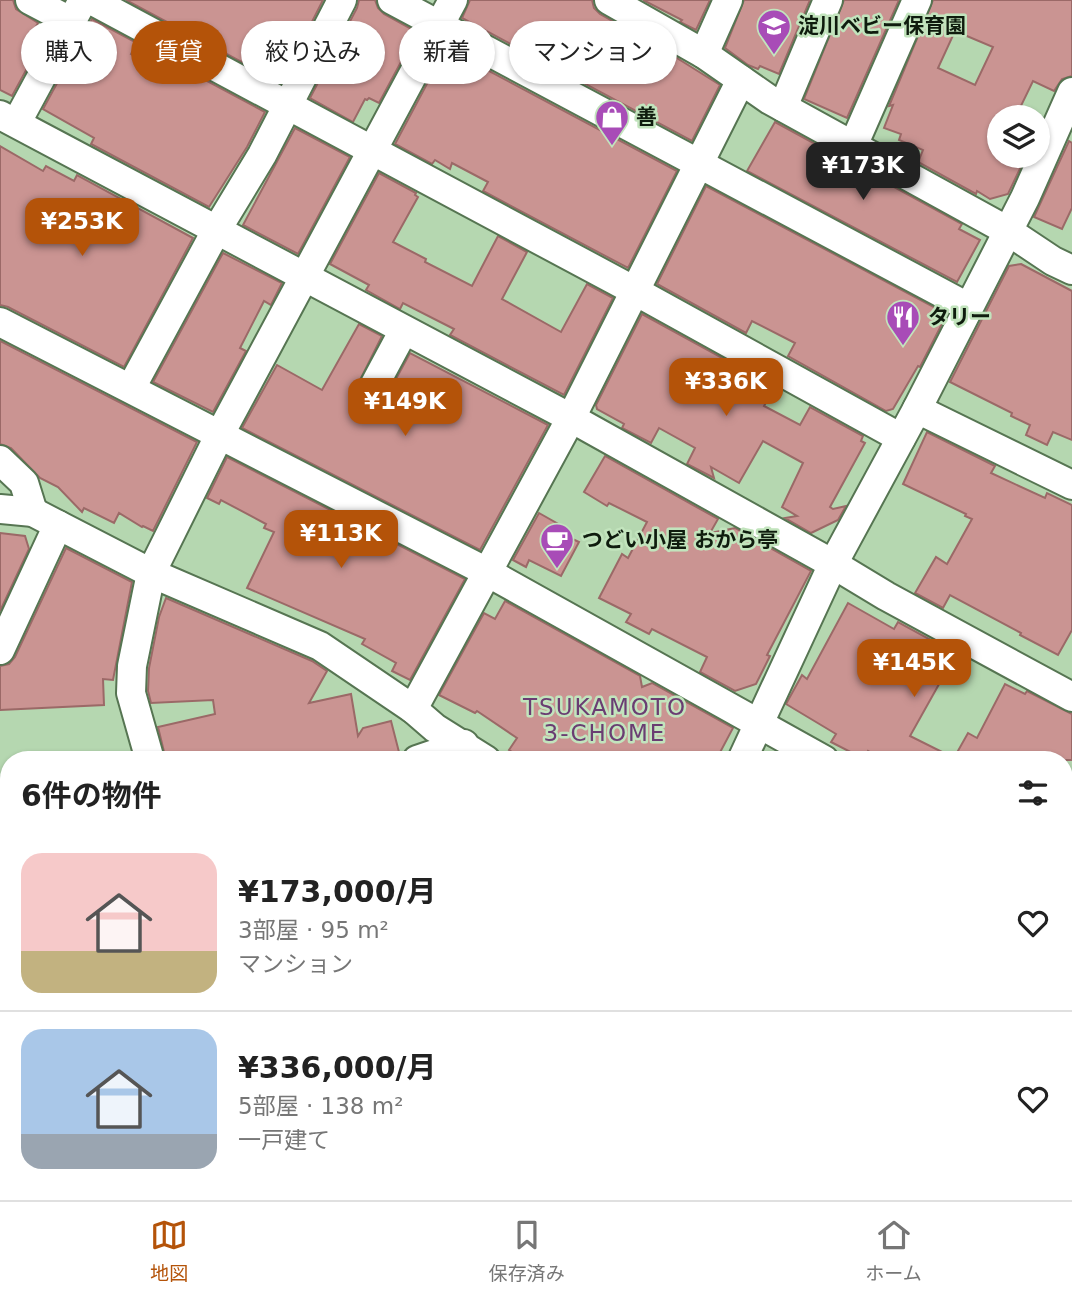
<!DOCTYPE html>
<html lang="ja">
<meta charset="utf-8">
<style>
body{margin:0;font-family:"DejaVu Sans","Noto Sans JP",sans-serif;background:#f6f6f6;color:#222;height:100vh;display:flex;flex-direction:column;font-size:26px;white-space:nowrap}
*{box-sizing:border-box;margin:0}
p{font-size:23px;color:#767676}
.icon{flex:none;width:38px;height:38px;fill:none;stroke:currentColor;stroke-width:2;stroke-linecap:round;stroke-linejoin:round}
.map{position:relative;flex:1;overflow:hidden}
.drawer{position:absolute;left:0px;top:751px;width:1073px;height:450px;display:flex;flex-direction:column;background:#fff;border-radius:28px 28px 0 0;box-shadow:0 2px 5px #0004}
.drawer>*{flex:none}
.banner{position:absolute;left:21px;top:21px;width:700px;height:63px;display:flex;gap:14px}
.controls{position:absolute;left:987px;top:105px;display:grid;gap:14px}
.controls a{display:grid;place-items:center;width:63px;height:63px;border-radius:50%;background:#fff;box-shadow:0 2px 5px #0004;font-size:35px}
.price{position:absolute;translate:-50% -60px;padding:0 16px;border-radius:14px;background:#b45309;color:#fff;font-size:23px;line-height:46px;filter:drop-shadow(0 2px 4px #0008)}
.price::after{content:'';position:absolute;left:50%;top:42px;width:21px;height:16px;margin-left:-10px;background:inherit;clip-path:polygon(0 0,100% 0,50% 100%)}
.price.selected{background:#222;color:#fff}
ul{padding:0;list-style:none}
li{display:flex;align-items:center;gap:21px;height:175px;padding:0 21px}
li+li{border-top:2px solid #e0e0e0}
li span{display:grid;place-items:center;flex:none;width:196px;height:140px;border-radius:21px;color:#555}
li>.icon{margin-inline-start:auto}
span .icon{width:84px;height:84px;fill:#fffc;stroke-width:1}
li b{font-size:30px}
h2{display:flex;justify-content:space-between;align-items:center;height:84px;padding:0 21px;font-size:30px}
.pill{padding:0 24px;border-radius:32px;background:#fff;box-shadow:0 2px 5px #0004;font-size:24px;line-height:63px}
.pill.selected{background:#b45309;color:#fff}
.dock{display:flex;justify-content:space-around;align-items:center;height:98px;border-top:2px solid #e0e0e0;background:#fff;font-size:19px;color:#767676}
.dock a{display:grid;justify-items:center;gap:4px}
.dock .selected{color:#b45309}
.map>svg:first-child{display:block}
</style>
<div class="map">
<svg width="1072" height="1200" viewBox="0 0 1072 1200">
<rect width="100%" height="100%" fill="#b5d7b0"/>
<g fill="#ca9492" stroke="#9b6967" stroke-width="2" fill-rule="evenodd">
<polygon points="0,0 13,0 16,9 38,23 25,46 36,52 12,96 0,90"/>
<polygon points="126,0 323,0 281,83"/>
<polygon points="359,0 375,0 378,8 384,14 417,32 379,103 369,98 367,100 365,99 353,122 310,98 357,8"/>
<polygon points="470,0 592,0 594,8 600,14 630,31 616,56 650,74 664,50 720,85 692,141 462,18"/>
<polygon points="643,0 710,0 696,30 680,22 682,20"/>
<polygon points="744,0 810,0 779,74 760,66 758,69 748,65 725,48"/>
<polygon points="844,0 899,0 847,118 804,99"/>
<path d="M933,0H1072V76L1062,79L1054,91L1033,81L1016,116L1019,117H999V156H1026L1008,194L990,199L977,191L976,194L918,162L923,150L899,140L901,134L884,128L893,105L889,106ZM955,31L993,47L975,85L938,68Z"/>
<polygon points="92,19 137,43 131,54 176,77 181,67 265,112 247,147 209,207 91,144 94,138 43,109"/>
<polygon points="446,48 677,171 628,268 483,191 488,182 452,163 450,169 435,160 432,164 395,144"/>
<polygon points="775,122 962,224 959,229 980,240 957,282 747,171"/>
<polygon points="295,128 350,157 298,254 243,225"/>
<polygon points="1069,141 1072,143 1072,208 1062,229 1034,217"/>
<polygon points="0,146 43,171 46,166 74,181 77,175 193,238 124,367 8,307 0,305"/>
<polygon points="379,173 416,193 415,195 418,197 393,242 426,259 425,262 472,286 498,236 527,252 502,299 561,332 587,284 613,298 564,395 450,335 454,329 403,303 400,309 366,290 369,285 330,264"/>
<polygon points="706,186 947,314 920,367 918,366 893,409 886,411 788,356 795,343 752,321 746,333 657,284"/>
<polygon points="223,253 282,283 271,305 264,301 240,348 246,351 213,412 153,382"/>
<polygon points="1021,264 1072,291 1072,440 1053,432 1047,445 1026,435 1030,425 1011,416 1012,413 950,382 1009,266"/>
<polygon points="642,314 775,387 764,406 800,425 810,407 863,436 861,441 865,443 830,507 833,509 846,506 838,520 811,533 785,518 797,516 782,507 803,463 763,441 739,483 711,467 714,478 687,464 695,448 659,428 651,443 622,428 624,424 597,409 596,405"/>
<polygon points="359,324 382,336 358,384 361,392 368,399 376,401 383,398 389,392 410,353 548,425 480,550 242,428 277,365 322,390"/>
<polygon points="0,341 197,442 153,531 143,526 142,527 119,513 114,523 84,508 82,512 58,487 40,478 11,448 0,444"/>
<polygon points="927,432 995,466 991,473 1045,498 1047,493 1072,505 1072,630 1058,655 1020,635 1021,633 950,595 943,608 915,593 936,557 947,564 972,519 965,516 966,514 903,484"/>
<polygon points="605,456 718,519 710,533 735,528 811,571 767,655 770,656 756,684 735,691 700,672 707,657 652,629 649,634 626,622 631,614 599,598 622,554 628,558 647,522 609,503 607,506 584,492"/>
<polygon points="227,457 465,579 410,680 392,671 396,663 362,644 365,639 247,588 274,532 264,528 266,524 221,500 219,504 207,498"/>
<polygon points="539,513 567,529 564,535 579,542 561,576 529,560 526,567 513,560"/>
<polygon points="0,533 25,536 29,549 0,611"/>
<polygon points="66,548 132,582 113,680 103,679 104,705 0,710 0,666 9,664 15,657"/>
<polygon points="166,598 312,661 327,671 309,703 351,694 358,736 363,728 391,721 400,756 386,760 166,760 158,727 215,714 213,700 151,703 148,691 149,668 159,617"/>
<polygon points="505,601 640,676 642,687 652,683 733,728 716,760 523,759 509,750 517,738 477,711 475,713 439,695 484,613 495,619"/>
<polygon points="848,603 894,629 898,622 953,652 940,676 943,677 910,736 954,758 968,733 977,738 1005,684 1025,694 1027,691 1072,714 1072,760 884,760 868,751 864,759 831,742 836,734 786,704 802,675 807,679"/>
</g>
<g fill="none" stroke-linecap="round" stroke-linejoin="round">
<g stroke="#567552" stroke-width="32">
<g id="minor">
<polyline points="30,0 72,22"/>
<polyline points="91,0 635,291 901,438"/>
<polyline points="392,0 968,307"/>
<polyline points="609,0 704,54 770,100 1008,231 1053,261 1072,270"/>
<polyline points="704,54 728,0"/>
<polyline points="783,107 828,0"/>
<polyline points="0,115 571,418 833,564 886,596 1072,697"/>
<polyline points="17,122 83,0"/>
<polyline points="853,146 917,0"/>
<polyline points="0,322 487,572 824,760"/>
<polyline points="375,384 404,330"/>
<polyline points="131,388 216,231 262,155 342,0"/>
<polyline points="917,409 1072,485"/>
<polyline points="0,460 24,483 33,512"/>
<polyline points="0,509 33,512 151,573 320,646 413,709 435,728 486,760"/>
<polyline points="0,650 58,525"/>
<polyline points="413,709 571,418 741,80"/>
<polyline points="150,760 131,693 132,666 151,573 220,434 453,0"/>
<polyline points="417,760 464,744"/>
<polyline points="742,760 833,564 917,409 1025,198 1072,92"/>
<polyline points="0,863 9,861"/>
<polyline points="1064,894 1072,899"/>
<polyline points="1064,1039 1072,1037"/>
<polyline points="1064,1073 1072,1071"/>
<polyline points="329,1192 331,1200"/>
<polyline points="742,1192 744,1200"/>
<polyline points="424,1200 457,1192"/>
<polyline points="576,1200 611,1192"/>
</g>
</g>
<use href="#minor" stroke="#fff" stroke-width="28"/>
</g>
<defs>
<g id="school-pin" transform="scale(1.75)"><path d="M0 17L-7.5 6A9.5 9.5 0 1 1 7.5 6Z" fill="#a84cb7" stroke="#c2e4bd"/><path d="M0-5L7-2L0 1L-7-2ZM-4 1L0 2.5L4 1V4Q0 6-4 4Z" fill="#fff"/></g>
<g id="shop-pin" transform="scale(1.75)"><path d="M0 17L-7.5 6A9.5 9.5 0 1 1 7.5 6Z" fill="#a84cb7" stroke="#c2e4bd"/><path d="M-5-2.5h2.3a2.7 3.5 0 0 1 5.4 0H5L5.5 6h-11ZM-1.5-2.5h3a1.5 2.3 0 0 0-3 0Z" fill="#fff"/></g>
<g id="restaurant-pin" transform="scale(1.75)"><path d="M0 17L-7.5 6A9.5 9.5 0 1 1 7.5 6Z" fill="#a84cb7" stroke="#c2e4bd"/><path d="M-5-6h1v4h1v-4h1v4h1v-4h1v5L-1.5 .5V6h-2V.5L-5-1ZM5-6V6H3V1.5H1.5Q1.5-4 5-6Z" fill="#fff"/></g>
<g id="cafe-pin" transform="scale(1.75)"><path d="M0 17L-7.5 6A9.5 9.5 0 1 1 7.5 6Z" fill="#a84cb7" stroke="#c2e4bd"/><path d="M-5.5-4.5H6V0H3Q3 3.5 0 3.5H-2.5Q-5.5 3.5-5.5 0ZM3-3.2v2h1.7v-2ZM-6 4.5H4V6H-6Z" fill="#fff"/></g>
</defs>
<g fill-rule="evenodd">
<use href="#school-pin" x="774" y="26"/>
<use href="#shop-pin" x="612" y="117"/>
<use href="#restaurant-pin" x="903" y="317"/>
<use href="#cafe-pin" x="557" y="540"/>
</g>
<g text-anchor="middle" stroke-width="5" stroke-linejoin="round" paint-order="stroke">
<g font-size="21" font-weight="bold" fill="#0f1c0e" stroke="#c2e4bd" text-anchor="start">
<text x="798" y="33">淀川ベビー保育園</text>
<text x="636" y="124">善</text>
<text x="928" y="324">タリー</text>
<text x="582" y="547">つどい小屋 おから亭</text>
</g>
<g font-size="23" letter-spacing="2" fill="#6a3d72" stroke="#c2e4bd">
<text x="605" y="715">TSUKAMOTO<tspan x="605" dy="26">3-CHOME</tspan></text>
</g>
</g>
</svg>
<div class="controls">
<a><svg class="icon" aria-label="layers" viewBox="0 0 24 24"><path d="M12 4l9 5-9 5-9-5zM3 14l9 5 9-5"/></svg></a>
</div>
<b class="price selected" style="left:863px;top:202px">¥173K</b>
<b class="price" style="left:82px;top:258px">¥253K</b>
<b class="price" style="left:726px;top:418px">¥336K</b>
<b class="price" style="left:405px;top:438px">¥149K</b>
<b class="price" style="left:341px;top:570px">¥113K</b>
<b class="price" style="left:914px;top:699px">¥145K</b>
<div class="banner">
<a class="pill">購入</a>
<a class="pill selected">賃貸</a>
<a class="pill">絞り込み</a>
<a class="pill">新着</a>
<a class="pill">マンション</a>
</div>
<section class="drawer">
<h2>6件の物件<svg class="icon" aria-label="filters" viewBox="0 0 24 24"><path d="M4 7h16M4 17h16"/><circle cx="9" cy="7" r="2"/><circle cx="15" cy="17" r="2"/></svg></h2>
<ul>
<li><span style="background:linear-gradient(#f6c9c9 70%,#c2b280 0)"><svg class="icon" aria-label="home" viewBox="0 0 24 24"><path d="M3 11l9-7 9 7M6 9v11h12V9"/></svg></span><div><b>¥173,000/月</b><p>3部屋 · 95 m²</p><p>マンション</p></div><svg class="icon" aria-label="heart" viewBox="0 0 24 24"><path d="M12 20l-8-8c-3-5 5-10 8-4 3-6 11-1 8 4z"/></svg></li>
<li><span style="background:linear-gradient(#a9c7e8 75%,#9aa5b1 0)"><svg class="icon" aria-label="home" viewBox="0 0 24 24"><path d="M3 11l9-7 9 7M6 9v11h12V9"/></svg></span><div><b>¥336,000/月</b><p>5部屋 · 138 m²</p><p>一戸建て</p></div><svg class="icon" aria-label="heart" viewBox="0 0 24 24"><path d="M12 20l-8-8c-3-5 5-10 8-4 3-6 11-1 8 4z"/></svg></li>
</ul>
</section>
</div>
<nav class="dock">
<a class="selected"><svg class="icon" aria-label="map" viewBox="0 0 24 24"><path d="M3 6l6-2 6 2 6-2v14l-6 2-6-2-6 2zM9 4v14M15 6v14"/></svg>地図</a>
<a><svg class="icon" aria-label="saved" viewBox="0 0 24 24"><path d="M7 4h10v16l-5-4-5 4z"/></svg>保存済み</a>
<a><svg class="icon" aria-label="home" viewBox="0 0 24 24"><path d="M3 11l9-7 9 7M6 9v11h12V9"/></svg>ホーム</a>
</nav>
